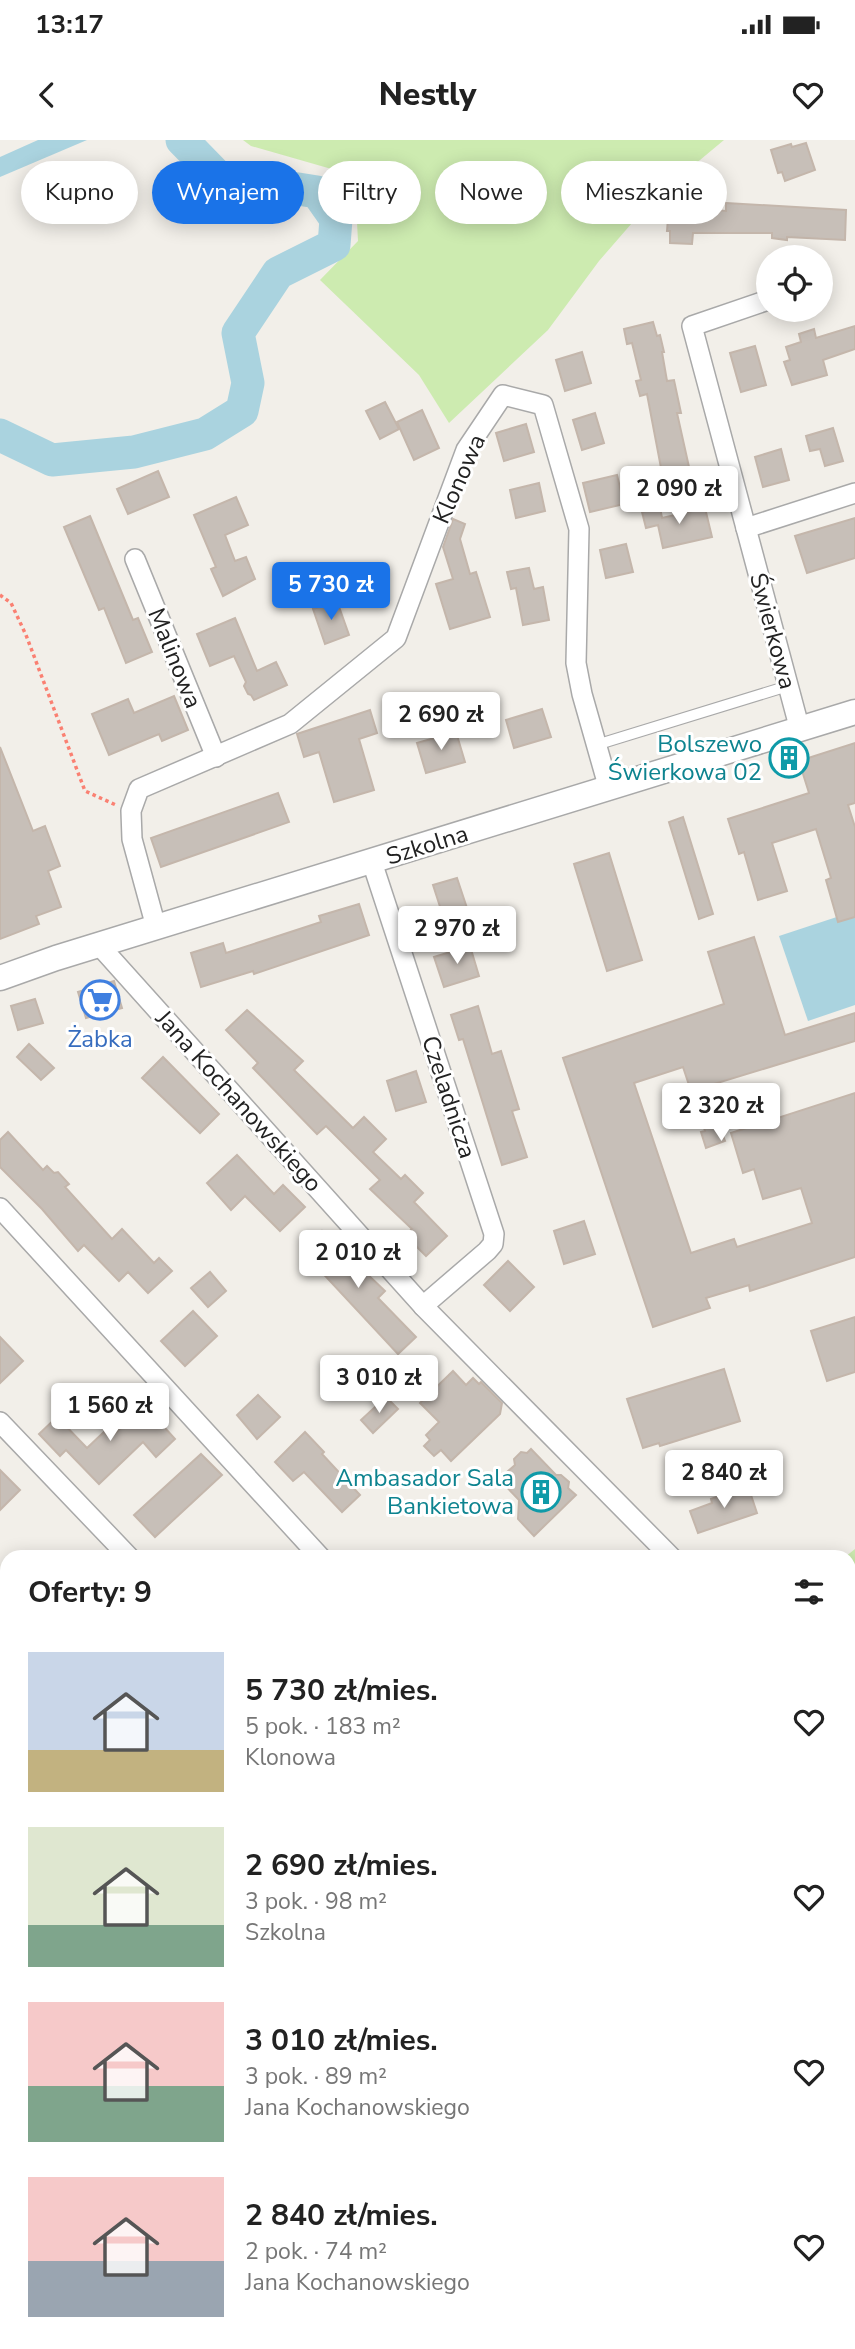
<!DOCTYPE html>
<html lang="pl">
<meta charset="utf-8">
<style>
body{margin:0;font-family:"Nunito Sans",sans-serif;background:#f2f2f2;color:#222;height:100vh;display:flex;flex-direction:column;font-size:26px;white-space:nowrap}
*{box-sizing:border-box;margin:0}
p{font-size:23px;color:#767676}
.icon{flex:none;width:38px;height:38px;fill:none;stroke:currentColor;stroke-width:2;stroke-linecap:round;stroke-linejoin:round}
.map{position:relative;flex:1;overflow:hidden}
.side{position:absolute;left:0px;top:1410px;width:856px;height:800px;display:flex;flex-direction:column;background:#fff;border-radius:21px 21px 0 0;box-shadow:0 4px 18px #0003}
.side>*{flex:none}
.top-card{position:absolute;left:21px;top:21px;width:814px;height:63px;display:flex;gap:14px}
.controls{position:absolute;left:756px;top:105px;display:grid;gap:14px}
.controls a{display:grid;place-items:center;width:77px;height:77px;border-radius:50%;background:#fff;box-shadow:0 4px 18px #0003;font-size:35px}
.price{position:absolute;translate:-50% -60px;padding:0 16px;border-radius:7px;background:#fff;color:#222;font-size:23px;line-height:46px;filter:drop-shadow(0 2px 4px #0008)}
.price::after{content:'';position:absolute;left:50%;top:42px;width:21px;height:16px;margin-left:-10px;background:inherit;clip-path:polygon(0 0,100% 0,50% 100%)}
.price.current{background:#1a73e8;color:#fff}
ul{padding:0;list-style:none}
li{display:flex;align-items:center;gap:21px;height:175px;padding:0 28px}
li span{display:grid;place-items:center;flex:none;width:196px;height:140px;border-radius:0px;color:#555}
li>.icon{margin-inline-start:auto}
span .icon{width:84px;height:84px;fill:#fffc;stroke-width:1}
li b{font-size:30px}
h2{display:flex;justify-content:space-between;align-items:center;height:84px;padding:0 28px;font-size:30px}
.pill{padding:0 24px;border-radius:32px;background:#fff;box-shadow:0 4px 18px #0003;font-size:24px;line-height:63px}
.pill.current{background:#1a73e8;color:#fff}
.status{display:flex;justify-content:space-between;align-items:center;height:49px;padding:0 35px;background:#fff;direction:ltr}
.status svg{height:19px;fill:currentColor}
header{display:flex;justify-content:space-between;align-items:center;height:91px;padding:0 28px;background:#fff;font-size:32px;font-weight:800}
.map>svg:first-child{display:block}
</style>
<div class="status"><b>13:17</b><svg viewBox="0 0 49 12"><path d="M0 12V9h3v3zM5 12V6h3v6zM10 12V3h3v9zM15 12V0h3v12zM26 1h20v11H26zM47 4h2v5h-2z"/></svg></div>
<header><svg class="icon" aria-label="back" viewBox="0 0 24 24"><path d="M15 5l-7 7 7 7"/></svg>Nestly<svg class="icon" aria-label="heart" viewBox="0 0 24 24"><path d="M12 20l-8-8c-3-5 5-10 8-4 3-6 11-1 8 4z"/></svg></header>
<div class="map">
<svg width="855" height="2209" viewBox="0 0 855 2209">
<rect width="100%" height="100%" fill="#f2efe9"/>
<g fill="#cdebb0">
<polygon points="243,0 724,0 652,60 599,121 548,190 449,283 419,235 320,140 358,101 356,64 335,30 251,6"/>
<polygon points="855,1409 855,1498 849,1498 849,1418 845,1417"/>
</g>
<polygon fill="#aacbaf" points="0,1508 7,1515 7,1895 0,1889"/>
<polygon fill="#c8facc" points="855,2033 855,2135 849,2130 849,2034"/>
<g fill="#aad3df">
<polygon points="38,0 87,0 0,37 0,17"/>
<polygon points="855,771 855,865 808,881 779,796"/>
</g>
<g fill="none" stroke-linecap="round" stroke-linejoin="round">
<polyline stroke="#aad3df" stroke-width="33" points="0,295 52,320 134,312 205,294 242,271 248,243 238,193 278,133 334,105 336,79 317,52 273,45 225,44 182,0"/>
</g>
<g fill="#c7bfb8" stroke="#c4b6ab" stroke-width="2">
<polygon points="806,3 815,30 785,41 782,32 778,33 771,10 791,4 792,7"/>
<polygon points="726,63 846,70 845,100 787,97 787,100 772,98 772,93 693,93 692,104 670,103 670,91 667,91 669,66 726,71"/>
<polygon points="653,182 657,196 660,195 664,212 662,212 667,241 674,240 681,273 677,273 689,327 662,333 647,254 640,256 636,241 641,240 632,203 627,204 624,189"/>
<polygon points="855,186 855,209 823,220 827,235 792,245 784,222 790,220 786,207 801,202 799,194 814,189 816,198"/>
<polygon points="755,206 766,245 741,252 730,213"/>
<polygon points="582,212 591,243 565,251 556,220"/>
<polygon points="385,262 399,289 380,299 366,271"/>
<polygon points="422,270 439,308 414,320 397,282"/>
<polygon points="595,273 604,303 582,310 573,280"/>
<polygon points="526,284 534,312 504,321 496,293"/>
<polygon points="833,288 843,321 825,326 820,309 810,311 806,296"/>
<polygon points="781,309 789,340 763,347 755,317"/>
<polygon points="158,331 169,357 128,374 117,349"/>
<polygon points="617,335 624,364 590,372 583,343"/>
<polygon points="539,343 545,371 516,378 510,350"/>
<polygon points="236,357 248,385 225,395 235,421 246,417 255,439 223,456 211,429 216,427 194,375"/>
<polygon points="660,367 662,378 705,368 712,397 663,408 658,385 646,388 642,372"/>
<polygon points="90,376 133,480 138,478 152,512 126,523 104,468 99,470 64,387"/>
<polygon points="855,378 855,418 807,433 795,396"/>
<polygon points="453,379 465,384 460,399 470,434 476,432 490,477 450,489 436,444 453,439 443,407"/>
<polygon points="626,404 633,432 606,438 600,410"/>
<polygon points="529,428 534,449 543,447 549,480 523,485 516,448 511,449 507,432"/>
<polygon points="337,461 349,495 325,504 313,469"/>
<polygon points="235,478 257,531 276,522 287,545 254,560 251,555 248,554 244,546 246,542 234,516 210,526 197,494"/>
<polygon points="174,556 188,590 162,601 159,594 109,615 92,574 128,559 134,573"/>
<polygon points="542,569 551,597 514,608 506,580"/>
<polygon points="370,570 377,593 359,599 374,650 334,662 319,612 304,617 297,594"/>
<polygon points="456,592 465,622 426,633 417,603"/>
<polygon points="855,603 855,663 848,665 855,687 855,777 838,782 826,740 831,738 816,689 772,703 787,751 758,760 744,712 739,714 728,679 809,653 799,621"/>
<polygon points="0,607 33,691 45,686 60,726 48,731 61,767 36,776 39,784 0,799"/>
<polygon points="278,653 289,682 161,727 151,698"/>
<polygon points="683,677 713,774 699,779 669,682"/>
<polygon points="609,713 642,820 607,831 574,724"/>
<polygon points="457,738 468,771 444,779 433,745"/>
<polygon points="359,764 369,795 254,834 253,831 201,847 191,813 223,803 226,813 321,782 319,776"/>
<polygon points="754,797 785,895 855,873 855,901 691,951 683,927 634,943 691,1113 734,1099 737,1107 812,1083 801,1048 763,1059 754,1029 743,1033 731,993 855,953 855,1117 750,1151 749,1145 706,1158 710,1168 653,1187 563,918 724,864 708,812"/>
<polygon points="470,806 479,836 444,847 434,817"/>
<polygon points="114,841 122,868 86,878 78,852"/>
<polygon points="35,859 43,883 18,890 11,866"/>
<polygon points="478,866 492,914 501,911 519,969 512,971 527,1017 502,1025 463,899 459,900 451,875"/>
<polygon points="247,870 303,921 294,930 353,988 364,977 386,999 373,1012 401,1039 405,1035 423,1053 414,1062 447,1096 426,1116 405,1095 412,1089 370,1049 380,1040 326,986 317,994 253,928 258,923 226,890"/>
<polygon points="29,904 54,928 41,940 17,917"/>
<polygon points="163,917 219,974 200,993 142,938"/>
<polygon points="416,931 426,962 396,971 387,941"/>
<polygon points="715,974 725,1001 706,1008 701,992 705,991 701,979"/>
<polygon points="8,992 43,1030 47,1026 54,1033 58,1032 69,1044 65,1047 112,1099 122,1089 154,1123 159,1118 172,1131 148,1153 128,1132 119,1141 84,1105 78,1111 42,1069 0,1027 0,1000"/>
<polygon points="237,1015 274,1054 283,1045 305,1067 280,1091 245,1056 231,1070 207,1043"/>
<polygon points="584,1081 595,1114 564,1124 554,1091"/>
<polygon points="322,1091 385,1151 378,1158 416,1197 398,1214 302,1111"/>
<polygon points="508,1121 534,1147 510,1171 484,1145"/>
<polygon points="210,1132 226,1151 208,1167 191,1148"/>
<polygon points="193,1171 217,1196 185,1226 161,1201"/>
<polygon points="855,1177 855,1232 827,1241 811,1191"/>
<polygon points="0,1197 23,1221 0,1243"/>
<polygon points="724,1229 740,1281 660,1306 659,1303 643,1308 627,1259"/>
<polygon points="453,1231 466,1245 473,1238 479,1244 481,1242 502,1263 500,1274 451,1321 441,1310 434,1316 424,1306 430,1300 426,1295 439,1282 420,1263"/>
<polygon points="258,1255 280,1277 257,1299 237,1275"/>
<polygon points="386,1257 398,1269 373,1293 361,1280"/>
<polygon points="145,1266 175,1299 156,1317 143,1302 99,1344 66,1310 60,1316 39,1294 57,1277 87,1308 104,1292 110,1298"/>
<polygon points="305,1292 324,1312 322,1314 360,1355 342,1372 304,1332 293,1341 275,1322"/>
<polygon points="531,1309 556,1335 561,1335 569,1342 568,1348 576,1355 534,1396 518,1379 519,1360 499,1339 515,1325 514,1319 521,1312 527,1313"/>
<polygon points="201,1314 222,1335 155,1397 134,1375"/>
<polygon points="0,1330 20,1350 0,1370"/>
<polygon points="748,1346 757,1373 698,1393 690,1371 712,1363 711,1359"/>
</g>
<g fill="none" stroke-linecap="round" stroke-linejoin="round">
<g stroke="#a9a9a9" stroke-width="12">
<polyline id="service" points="596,605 788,546"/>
</g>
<g stroke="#a9a9a9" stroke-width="22">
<g id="minor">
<polyline points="768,160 692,186 800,590"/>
<polyline points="746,388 855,353"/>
<polyline points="135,419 216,617"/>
<polyline points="372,722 494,1094 493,1104 487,1111 423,1166"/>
<polyline points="156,787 132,699 131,671 139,649 290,584 396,498 466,310 503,255 543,265 579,389 576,523 582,554 609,649"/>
<polyline points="99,805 423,1166 672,1418"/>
<polyline points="0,1068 321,1418"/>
<polyline points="0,1282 130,1418"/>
<polyline points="0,1492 7,1499"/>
<polyline points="849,1529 855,1528"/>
<polyline points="849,2141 855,2147"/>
</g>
</g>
<g stroke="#a9a9a9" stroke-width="27">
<polyline id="tertiary" points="0,838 56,818 855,572"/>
</g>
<g stroke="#a06b00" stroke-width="34">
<g id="primary">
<polyline points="849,1859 855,1859"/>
<polyline points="849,1893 855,1893"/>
<polyline points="0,1971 7,1970"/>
<polyline points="0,2005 7,2005"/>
</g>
</g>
<g stroke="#fa8072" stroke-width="3.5" stroke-dasharray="3.5 3.5" stroke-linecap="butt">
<polyline points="0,455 11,463 26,495 85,651 116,665"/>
<polyline points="849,1556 855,1572"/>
<polyline points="849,1829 855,1828"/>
<polyline points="0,1912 7,1916"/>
</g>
<use href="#service" stroke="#fff" stroke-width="10"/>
<use href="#minor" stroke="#fff" stroke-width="19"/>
<use href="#tertiary" stroke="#fff" stroke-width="24"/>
<use href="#primary" stroke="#fcd6a4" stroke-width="32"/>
<g stroke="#707070" stroke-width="8">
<g id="rail">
<polyline points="849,1983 855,1982"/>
<polyline points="0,2121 7,2120"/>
</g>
</g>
<use href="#rail" stroke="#fff" stroke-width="5" stroke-dasharray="16" stroke-linecap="butt"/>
</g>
<defs>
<g id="building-ring" transform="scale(2.0125)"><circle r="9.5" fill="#fff" stroke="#0f9aa8" stroke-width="1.5"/><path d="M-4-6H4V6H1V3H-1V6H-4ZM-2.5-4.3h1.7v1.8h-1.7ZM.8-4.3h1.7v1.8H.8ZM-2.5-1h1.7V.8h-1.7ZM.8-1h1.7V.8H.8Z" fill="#0f9aa8"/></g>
<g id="supermarket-ring" transform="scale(2.0125)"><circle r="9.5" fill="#fff" stroke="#3f7fe0" stroke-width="1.5"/><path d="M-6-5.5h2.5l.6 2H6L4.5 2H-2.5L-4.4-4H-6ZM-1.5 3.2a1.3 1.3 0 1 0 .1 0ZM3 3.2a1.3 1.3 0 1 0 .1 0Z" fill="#3f7fe0"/></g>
</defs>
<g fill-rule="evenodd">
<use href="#building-ring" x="789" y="618"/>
<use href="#supermarket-ring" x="100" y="860"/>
<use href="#building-ring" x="541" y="1352"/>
</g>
<g text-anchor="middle" stroke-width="6" stroke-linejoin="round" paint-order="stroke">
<g font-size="24" fill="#222" stroke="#fff">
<text transform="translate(459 339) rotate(-66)" y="8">Klonowa</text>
<text transform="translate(773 491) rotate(75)" y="8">Świerkowa</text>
<text transform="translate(175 518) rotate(68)" y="8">Malinowa</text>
<text transform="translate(427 705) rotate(-17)" y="8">Szkolna</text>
<text transform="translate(449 957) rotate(72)" y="8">Czeladnicza</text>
<text transform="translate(239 961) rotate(48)" y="8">Jana Kochanowskiego</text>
</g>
<g font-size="24" fill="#0d838f" stroke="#fff" text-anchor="end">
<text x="762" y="612">Bolszewo<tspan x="762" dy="28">Świerkowa 02</tspan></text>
<text x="514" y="1346">Ambasador Sala<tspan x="514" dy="28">Bankietowa</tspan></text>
</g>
<g font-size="24" fill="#366cbe" stroke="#fff">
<text x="100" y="907">Żabka</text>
</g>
</g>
</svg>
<div class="controls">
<a><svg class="icon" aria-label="locate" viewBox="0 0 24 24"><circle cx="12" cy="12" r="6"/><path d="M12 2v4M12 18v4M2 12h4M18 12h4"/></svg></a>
</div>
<b class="price" style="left:679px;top:386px">2 090 zł</b>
<b class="price current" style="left:331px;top:482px">5 730 zł</b>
<b class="price" style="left:441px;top:612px">2 690 zł</b>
<b class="price" style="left:457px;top:826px">2 970 zł</b>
<b class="price" style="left:721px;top:1003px">2 320 zł</b>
<b class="price" style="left:358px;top:1150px">2 010 zł</b>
<b class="price" style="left:379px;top:1275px">3 010 zł</b>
<b class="price" style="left:110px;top:1303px">1 560 zł</b>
<b class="price" style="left:724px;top:1370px">2 840 zł</b>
<div class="top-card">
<a class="pill">Kupno</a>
<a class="pill current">Wynajem</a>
<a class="pill">Filtry</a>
<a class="pill">Nowe</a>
<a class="pill">Mieszkanie</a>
</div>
<section class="side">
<h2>Oferty: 9<svg class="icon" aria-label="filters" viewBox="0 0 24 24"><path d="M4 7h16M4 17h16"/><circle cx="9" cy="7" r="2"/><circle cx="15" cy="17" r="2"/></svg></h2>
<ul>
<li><span style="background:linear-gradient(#c9d6e8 70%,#c2b280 0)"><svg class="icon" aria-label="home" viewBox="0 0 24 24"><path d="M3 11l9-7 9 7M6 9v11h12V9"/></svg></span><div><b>5 730 zł/mies.</b><p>5 pok. · 183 m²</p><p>Klonowa</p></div><svg class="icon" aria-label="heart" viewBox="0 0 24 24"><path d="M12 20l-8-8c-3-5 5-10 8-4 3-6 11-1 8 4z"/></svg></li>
<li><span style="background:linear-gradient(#dfe7d0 70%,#7fa58c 0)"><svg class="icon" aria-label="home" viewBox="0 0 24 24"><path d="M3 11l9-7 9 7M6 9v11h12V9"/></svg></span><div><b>2 690 zł/mies.</b><p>3 pok. · 98 m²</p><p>Szkolna</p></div><svg class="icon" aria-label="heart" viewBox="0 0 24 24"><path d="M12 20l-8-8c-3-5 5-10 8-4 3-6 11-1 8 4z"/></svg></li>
<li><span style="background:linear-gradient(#f6c9c9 60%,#7fa58c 0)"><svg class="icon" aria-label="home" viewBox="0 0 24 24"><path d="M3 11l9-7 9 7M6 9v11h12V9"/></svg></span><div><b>3 010 zł/mies.</b><p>3 pok. · 89 m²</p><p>Jana Kochanowskiego</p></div><svg class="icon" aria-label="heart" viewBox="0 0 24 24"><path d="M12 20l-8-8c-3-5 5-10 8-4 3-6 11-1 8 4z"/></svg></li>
<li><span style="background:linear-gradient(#f6c9c9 60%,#9aa5b1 0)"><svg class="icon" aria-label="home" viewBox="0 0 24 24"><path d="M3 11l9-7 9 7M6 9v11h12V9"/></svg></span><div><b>2 840 zł/mies.</b><p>2 pok. · 74 m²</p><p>Jana Kochanowskiego</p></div><svg class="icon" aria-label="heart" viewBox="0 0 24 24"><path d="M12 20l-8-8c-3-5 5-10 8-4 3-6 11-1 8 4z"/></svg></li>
</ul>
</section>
</div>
